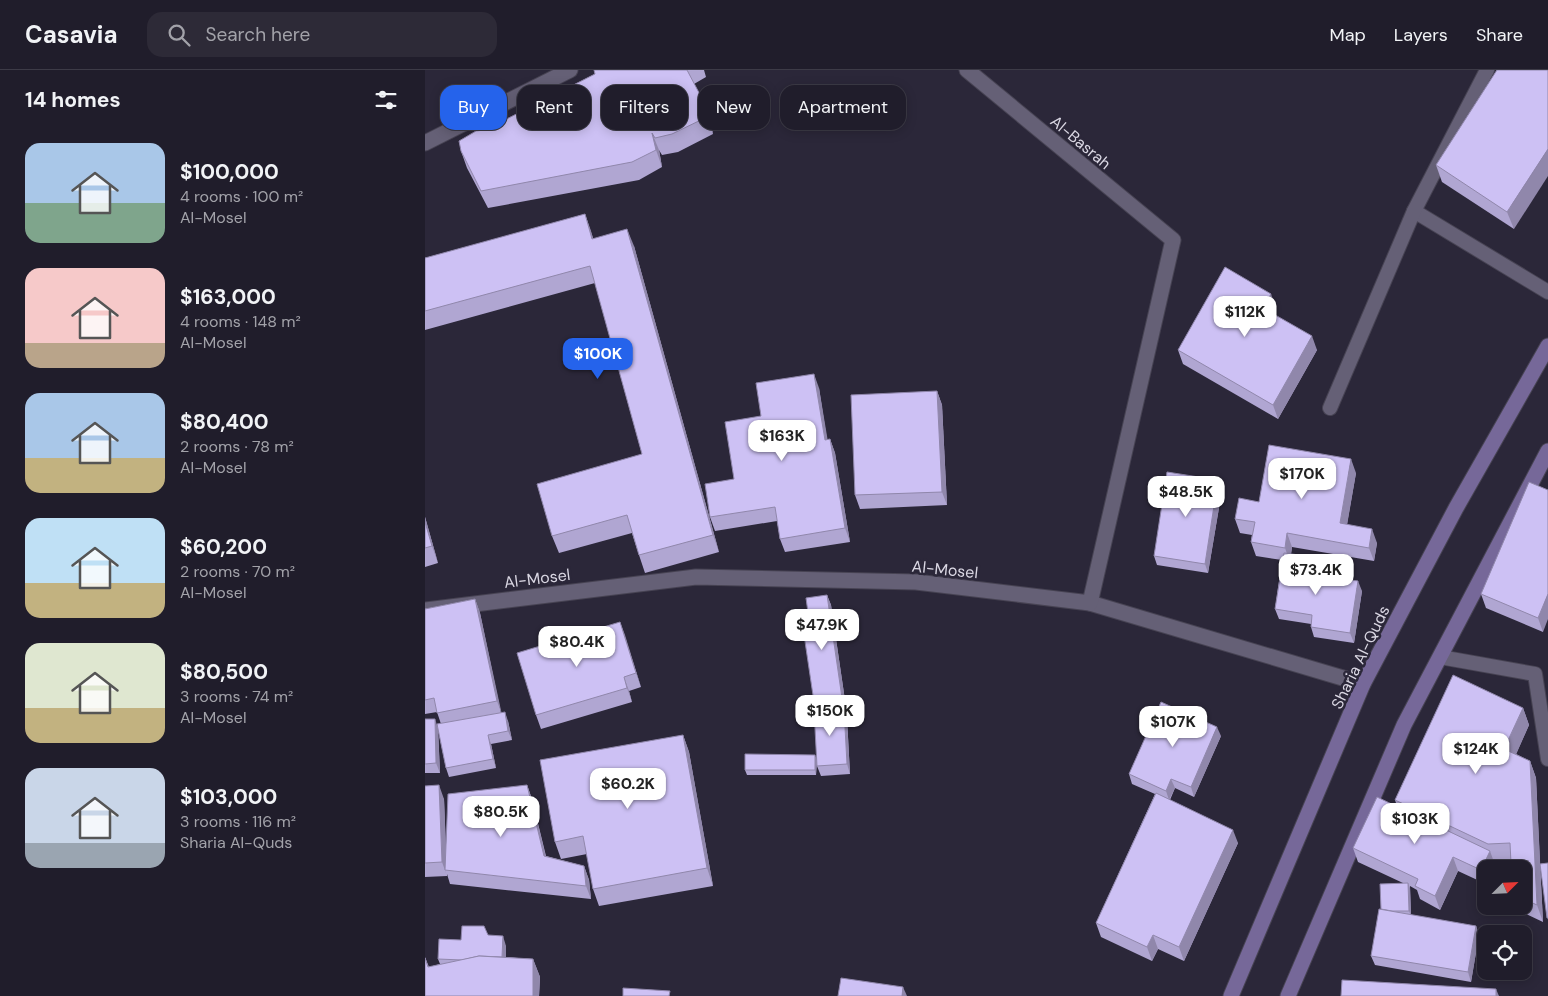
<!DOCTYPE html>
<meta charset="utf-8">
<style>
body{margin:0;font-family:"DM Sans",sans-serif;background:#2d2a37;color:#f1f3f6;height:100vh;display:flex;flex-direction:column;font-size:19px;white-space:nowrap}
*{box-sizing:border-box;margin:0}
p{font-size:16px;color:#a2a2a9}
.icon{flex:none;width:28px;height:28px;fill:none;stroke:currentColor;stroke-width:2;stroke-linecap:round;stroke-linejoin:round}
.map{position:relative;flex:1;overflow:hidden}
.sheet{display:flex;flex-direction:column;background:#201d2b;width:425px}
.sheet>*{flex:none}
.guide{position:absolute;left:15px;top:15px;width:475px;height:45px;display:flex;gap:10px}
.needle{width:32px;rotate:66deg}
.controls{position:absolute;left:1052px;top:790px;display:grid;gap:10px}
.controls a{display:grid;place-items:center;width:55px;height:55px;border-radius:10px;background:#201d2b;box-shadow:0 2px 12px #0003,0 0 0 1px #3d3b47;font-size:25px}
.price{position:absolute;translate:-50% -42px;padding:0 11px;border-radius:10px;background:#fff;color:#222;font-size:16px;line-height:32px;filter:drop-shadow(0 1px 2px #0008)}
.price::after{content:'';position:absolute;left:50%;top:30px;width:15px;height:11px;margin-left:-8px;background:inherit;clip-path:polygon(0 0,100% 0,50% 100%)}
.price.on{background:#2563eb;color:#fff}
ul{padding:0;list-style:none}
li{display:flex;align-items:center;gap:15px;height:125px;padding:0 25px}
li span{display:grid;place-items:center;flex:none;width:140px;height:100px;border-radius:15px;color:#555}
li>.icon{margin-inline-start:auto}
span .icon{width:60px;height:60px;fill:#fffc;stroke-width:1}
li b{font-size:21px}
h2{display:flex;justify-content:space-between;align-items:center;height:60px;padding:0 25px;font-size:21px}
.tag{padding:0 18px;border-radius:15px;background:#201d2b;box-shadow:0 2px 12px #0003,0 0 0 1px #3d3b47;font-size:18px;line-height:45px}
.tag.on{background:#2563eb;color:#fff}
header{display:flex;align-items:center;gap:30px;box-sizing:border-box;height:70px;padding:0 25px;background:#201d2b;border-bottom:1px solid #3d3b47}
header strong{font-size:24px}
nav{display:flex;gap:28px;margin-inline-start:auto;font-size:18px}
.search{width:350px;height:45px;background:#2d2a37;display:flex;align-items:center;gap:12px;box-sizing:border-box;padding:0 18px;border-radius:15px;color:#a2a2a9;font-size:19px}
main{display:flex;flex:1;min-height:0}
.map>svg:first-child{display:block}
</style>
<header>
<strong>Casavia</strong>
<div class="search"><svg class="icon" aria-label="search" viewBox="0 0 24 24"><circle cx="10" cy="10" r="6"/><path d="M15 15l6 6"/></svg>Search here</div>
<nav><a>Map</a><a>Layers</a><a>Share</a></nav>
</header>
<main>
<section class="sheet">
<h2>14 homes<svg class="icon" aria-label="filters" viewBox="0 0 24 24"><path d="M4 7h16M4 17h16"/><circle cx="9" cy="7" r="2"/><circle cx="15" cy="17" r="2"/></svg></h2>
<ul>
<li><span style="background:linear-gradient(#a9c7e8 60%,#7fa58c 0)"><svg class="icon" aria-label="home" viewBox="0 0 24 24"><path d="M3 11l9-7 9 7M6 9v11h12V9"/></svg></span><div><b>$100,000</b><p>4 rooms · 100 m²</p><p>Al-Mosel</p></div></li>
<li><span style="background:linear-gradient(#f6c9c9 75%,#b9a48a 0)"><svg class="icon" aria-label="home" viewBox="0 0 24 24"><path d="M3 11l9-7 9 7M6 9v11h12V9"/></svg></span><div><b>$163,000</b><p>4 rooms · 148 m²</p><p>Al-Mosel</p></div></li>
<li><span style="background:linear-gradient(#a9c7e8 65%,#c2b280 0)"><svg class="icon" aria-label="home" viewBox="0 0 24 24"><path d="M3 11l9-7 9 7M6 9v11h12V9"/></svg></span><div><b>$80,400</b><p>2 rooms · 78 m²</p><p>Al-Mosel</p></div></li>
<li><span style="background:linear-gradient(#bfe0f5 65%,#c2b280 0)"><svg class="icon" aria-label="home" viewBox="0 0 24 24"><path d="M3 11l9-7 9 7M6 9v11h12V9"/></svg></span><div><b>$60,200</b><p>2 rooms · 70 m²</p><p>Al-Mosel</p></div></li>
<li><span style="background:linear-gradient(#dfe7d0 65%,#c2b280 0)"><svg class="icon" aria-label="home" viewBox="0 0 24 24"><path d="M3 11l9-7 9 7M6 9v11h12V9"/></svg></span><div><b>$80,500</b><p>3 rooms · 74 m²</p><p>Al-Mosel</p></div></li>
<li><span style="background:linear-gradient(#c9d6e8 75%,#9aa5b1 0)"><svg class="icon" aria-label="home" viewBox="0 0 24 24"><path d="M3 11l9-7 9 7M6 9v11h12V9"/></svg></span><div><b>$103,000</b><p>3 rooms · 116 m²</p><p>Sharia Al-Quds</p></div></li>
</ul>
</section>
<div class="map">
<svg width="1123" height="926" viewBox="0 0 1123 926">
<rect width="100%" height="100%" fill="#2b2739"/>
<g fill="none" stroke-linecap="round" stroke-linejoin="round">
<g stroke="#474353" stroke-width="16">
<g id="lane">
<polyline points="989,141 1123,222"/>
<polyline points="905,338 989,141 1062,0"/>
<polyline points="1015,587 1110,604 1123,689"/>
</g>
</g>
<g stroke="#474353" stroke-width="17">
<g id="street">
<polyline points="0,73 145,0"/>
<polyline points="665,533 938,614"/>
<polyline points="0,540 271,507 491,512 665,533 748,170 542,0"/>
</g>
</g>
<g stroke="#474353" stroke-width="17">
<g id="secondary">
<polyline points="806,926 938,614 1031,438 1123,276"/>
<polyline points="863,926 979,655 1123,381"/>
</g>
</g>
<use href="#lane" stroke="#656076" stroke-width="14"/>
<use href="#street" stroke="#656076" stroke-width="15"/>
<use href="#secondary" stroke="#766899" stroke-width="15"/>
</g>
<g fill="#b0a6d2">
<polygon points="169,0 279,0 281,7 269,14 280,34 286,51 288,64 253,82 237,85 234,80 237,97 214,110 63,138 42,98 36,81 60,60 170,4"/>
<polygon points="1072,0 1089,159 1017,112 1011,95"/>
<polygon points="160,144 168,168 209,176 294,482 220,503 214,485 207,463 134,483 127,466 217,384 170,213 0,260 0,188"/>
<polygon points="851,237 848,244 892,280 853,349 758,294 753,280"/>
<polygon points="394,318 402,370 405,369 410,383 425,472 360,482 355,469 352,451 290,461 285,447 309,409 336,346"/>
<polygon points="512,321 517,335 522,435 435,439 430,425"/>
<polygon points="931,403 922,454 952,473 949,491 867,477 866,484 885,496 884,504 937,521 929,573 889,567 886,557 886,554 854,549 850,539 857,490 831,486 826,472 827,465 815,463 810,449 834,432"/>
<polygon points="797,420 783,503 732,495 729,486"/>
<polygon points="1123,420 1118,562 1061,538 1056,524"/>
<polygon points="0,447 13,493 0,497"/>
<polygon points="402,525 406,535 421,637 409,639 419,639 422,648 425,704 396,706 392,696 392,640 389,632 385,557"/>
<polygon points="50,529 55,543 76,643 83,651 87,670 66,674 71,698 24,707 21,698 13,660 15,703 0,703 0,649 13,657 16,654 12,642 0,644 0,539"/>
<polygon points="195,552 216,617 204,621 207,632 116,659 111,645"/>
<polygon points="1098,638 1104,655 1091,684 1105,691 1111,708 1115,794 1123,793 1123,850 1115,795 1118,852 1084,836 1099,836 1099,799 1086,793 1086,790 1069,791 1070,795 1068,799 1061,799 1061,814 1033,801 1015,840 995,829 992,820 985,816 986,845 1051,856 1054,865 1046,912 950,895 946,886 956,839 978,813 933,792 928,778 972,736 970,730"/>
<polygon points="258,665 264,682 288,816 174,836 168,819 162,784 136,789 130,772"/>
<polygon points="796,666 769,727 750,718 745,730 813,773 759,891 733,879 727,891 676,867 671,853 730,724 707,714 704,704"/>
<polygon points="392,690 391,705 322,705 320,700"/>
<polygon points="102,715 107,729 121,786 159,796 164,810 166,829 25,814 22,804 22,806 0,807 0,716 19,729 21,782"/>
<polygon points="63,865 81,876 81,887 108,889 115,907 114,926 0,926 0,887 4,897 15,894 13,889 36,870"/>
</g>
<g fill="#9087ab">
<polygon points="280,34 286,51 288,64 282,47"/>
<polygon points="227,63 234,80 237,97 231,80"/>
<polygon points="1123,79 1123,106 1089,159 1082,142"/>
<polygon points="160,144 166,161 173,186 167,169"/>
<polygon points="202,159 209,176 294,482 288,465"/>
<polygon points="846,224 851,237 843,252 838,238"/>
<polygon points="887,266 892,280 853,349 848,335"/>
<polygon points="389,304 394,318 405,384 400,370"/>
<polygon points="512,321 517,335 522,435 517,422"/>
<polygon points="405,369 410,383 425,472 420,458"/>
<polygon points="926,389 931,403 920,467 915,453"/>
<polygon points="793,410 797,420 783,503 780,494"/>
<polygon points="0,447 13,493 7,476 0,452"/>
<polygon points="947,459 952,473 949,491 944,478"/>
<polygon points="862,463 867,477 865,492 860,478"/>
<polygon points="882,486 885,496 883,513 879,503"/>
<polygon points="933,511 937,521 929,573 925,563"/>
<polygon points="1123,524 1123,549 1118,562 1113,548"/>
<polygon points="402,525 406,535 421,637 417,628"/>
<polygon points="50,529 55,543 77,645 72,631"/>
<polygon points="195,552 200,565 216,617 211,603"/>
<polygon points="199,607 204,621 207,632 202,618"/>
<polygon points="1098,638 1104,655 1086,696 1079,679"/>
<polygon points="419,639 422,648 425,704 422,694"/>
<polygon points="80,642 83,651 87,670 83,661"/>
<polygon points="10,649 13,658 15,703 11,693"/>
<polygon points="792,657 796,666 769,727 766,717"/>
<polygon points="63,665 66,674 71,698 68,689"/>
<polygon points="258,665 264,682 288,816 282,798"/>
<polygon points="390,685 392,690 391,705 390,700"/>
<polygon points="1105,691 1111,708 1118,852 1112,835"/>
<polygon points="746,709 750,718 744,730 741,721"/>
<polygon points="14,715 19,729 22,800 20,800 22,806 17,792"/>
<polygon points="102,715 107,729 124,800 119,786"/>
<polygon points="808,760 813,773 759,891 754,877"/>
<polygon points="1065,781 1070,795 1068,799 1061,799 1061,814 1056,800"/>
<polygon points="1028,787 1033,801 1015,840 1010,826"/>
<polygon points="159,796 164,810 166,829 161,816"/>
<polygon points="983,813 985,818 986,846 984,841"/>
<polygon points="1051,856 1054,865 1046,912 1043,902"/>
<polygon points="728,865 733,879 727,891 722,877"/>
<polygon points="78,866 81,876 81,901 77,891"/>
<polygon points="108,889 115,907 114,926 108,926"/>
<polygon points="478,917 482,926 477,926"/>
<polygon points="1071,919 1074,926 1071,926"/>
</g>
<g fill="#cdc1f4" stroke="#9087ab">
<polygon points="169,0 262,0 280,34 282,47 247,64 230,68 227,63 231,80 207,92 56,121 36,81 34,71 51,61 60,60 170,4"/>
<polygon points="1072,0 1123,0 1123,79 1082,142 1011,95"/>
<polygon points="160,144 167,169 202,159 288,465 214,485 202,445 127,466 112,414 217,384 165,196 0,241 0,188"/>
<polygon points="800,197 846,224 838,238 887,266 848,335 753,280"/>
<polygon points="389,304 400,370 405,369 420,458 355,469 350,437 285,447 280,414 309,409 300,352 336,346 331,313"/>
<polygon points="512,321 517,422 430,425 426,325"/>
<polygon points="844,375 926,389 915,453 947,459 944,478 862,463 860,478 826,472 830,452 810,449 814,428 834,432"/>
<polygon points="742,402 793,410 780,494 729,486"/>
<polygon points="1104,412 1123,420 1123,524 1113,548 1056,524"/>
<polygon points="0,452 7,476 0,478"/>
<polygon points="859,483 882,486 879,503 933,511 925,563 886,557 887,545 850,539"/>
<polygon points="402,525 417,628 389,632 378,558 385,557 381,528"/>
<polygon points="50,529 72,631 12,643 9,628 0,630 0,539"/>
<polygon points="195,552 211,603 199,607 202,618 111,645 92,583"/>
<polygon points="1028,605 1098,638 1079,679 1105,691 1112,835 1099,829 1099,799 1083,799 1086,793 1085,773 1063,774 970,730"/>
<polygon points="736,632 792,657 766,717 746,709 741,721 704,704"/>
<polygon points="419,639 422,694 392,696 389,640"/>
<polygon points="80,642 83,661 63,665 68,689 21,698 12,654"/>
<polygon points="0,649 10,649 11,693 0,694"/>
<polygon points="258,665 282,798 168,819 158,766 130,772 115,690"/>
<polygon points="320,684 390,685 390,700 320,700"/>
<polygon points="14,715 17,792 0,793 0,716"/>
<polygon points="102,715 119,786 159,796 161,816 20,800 23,724"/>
<polygon points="731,723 808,760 754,877 728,865 722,877 671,853"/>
<polygon points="952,727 1065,781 1056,800 1028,787 1010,826 990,816 993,809 928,778"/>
<polygon points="1123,793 1123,848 1122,848 1115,794"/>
<polygon points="983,813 984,841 967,841 956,839 955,814"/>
<polygon points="954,839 1051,856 1043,902 946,886"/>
<polygon points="37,856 59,856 63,865 78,866 77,887 54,886 37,890 13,889 14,869 36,870"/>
<polygon points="54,886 108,889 108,926 0,926 0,888 3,897"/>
<polygon points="416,908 478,917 477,926 413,926"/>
<polygon points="917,910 1071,919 1071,926 916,926"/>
<polygon points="198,918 245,921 244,926 198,926"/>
</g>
<g text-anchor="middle" stroke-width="5" stroke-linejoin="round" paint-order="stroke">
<g font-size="16" fill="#dad7e3" stroke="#2b2739">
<text transform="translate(656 72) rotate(40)" y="6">Al-Basrah</text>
<text transform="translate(520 499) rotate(6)" y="6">Al-Mosel</text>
<text transform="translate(112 508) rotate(-7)" y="6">Al-Mosel</text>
<text transform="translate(935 587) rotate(-64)" y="6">Sharia Al-Quds</text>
</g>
</g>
</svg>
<div class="controls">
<a><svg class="needle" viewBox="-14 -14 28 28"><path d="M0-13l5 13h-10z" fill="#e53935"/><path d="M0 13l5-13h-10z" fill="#a2a2a9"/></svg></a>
<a><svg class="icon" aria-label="locate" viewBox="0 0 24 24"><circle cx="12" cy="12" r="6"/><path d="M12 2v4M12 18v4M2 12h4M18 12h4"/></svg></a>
</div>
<b class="price" style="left:820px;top:268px">$112K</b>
<b class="price on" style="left:173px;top:310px">$100K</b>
<b class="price" style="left:357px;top:392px">$163K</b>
<b class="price" style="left:877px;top:430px">$170K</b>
<b class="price" style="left:761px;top:448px">$48.5K</b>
<b class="price" style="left:891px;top:526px">$73.4K</b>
<b class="price" style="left:397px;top:581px">$47.9K</b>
<b class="price" style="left:152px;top:598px">$80.4K</b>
<b class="price" style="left:405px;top:667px">$150K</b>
<b class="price" style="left:748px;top:678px">$107K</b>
<b class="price" style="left:1051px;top:705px">$124K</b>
<b class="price" style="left:203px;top:740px">$60.2K</b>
<b class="price" style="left:76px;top:768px">$80.5K</b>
<b class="price" style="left:990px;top:775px">$103K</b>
<div class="guide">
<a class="tag on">Buy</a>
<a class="tag">Rent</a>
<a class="tag">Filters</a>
<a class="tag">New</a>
<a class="tag">Apartment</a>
</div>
</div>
</main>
